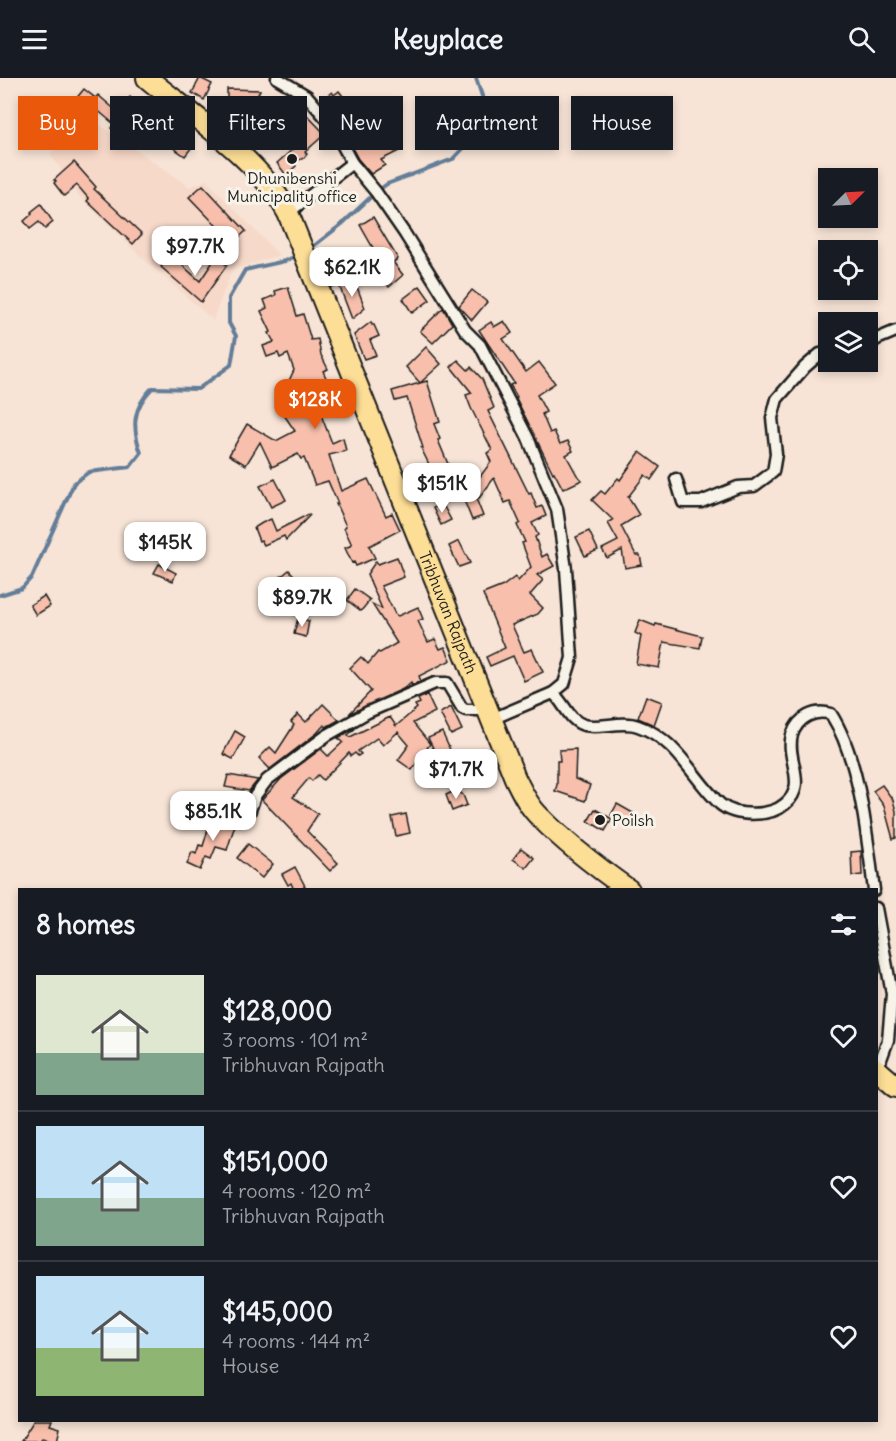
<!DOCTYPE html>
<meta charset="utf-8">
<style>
body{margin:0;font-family:Delius,sans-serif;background:#20242c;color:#f1f3f6;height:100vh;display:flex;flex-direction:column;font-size:22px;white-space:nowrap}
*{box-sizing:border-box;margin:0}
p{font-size:20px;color:#9ea1a6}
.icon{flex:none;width:33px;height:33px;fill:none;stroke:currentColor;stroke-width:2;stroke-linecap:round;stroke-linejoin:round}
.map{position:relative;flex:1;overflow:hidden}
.sheet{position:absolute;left:18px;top:810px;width:860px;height:534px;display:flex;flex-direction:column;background:#171b24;border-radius:0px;box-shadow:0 3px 9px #0003}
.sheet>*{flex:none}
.guide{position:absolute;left:18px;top:18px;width:861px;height:54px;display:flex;gap:12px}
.needle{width:39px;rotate:66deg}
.buttons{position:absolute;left:818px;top:90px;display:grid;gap:12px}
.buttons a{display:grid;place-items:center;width:60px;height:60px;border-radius:0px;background:#171b24;box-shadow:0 3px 9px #0003;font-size:30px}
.price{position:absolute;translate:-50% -51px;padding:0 14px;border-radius:12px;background:#fff;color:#222;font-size:20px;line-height:39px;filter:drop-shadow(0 2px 3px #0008)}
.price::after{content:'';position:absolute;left:50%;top:36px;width:18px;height:14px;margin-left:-9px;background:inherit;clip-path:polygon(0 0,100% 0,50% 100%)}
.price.selected{background:#ea580c;color:#fff}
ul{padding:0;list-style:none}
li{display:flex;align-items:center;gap:18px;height:150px;padding:0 18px}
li+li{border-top:2px solid #363941}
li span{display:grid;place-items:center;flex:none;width:168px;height:120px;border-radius:0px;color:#555}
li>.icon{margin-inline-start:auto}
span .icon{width:72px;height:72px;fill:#fffc;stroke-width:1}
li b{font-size:26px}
h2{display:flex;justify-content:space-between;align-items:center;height:72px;padding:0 18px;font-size:26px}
.pill{padding:0 21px;border-radius:0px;background:#171b24;box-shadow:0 3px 9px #0003;font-size:21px;line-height:54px}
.pill.selected{background:#ea580c;color:#fff}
header{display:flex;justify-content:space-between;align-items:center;height:78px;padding:0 18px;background:#171b24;font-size:27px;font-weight:700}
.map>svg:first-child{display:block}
</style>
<header><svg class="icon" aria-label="menu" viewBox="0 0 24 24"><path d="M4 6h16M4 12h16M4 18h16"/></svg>Keyplace<svg class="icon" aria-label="search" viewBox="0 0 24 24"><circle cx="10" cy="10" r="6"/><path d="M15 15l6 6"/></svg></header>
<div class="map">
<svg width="896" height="1363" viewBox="0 0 896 1363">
<rect width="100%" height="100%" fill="#f7e4d6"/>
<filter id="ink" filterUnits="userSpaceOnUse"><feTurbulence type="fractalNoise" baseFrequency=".0167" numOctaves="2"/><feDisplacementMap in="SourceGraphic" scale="12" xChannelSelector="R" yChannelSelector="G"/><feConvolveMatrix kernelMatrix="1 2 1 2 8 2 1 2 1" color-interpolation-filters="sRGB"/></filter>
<g filter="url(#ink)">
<polygon fill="#f7d9c9" points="93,42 190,109 206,102 279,177 232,192 213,242 139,177 78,117 50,76"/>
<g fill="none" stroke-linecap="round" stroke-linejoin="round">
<g stroke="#637d98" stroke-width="4">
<polyline points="310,171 342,146 376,114 387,106 453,81 490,42 476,0"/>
<path d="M0,517L22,510L32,499L74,405L89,394L130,389L141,375C132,349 132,331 152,310L198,311L231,287L236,258L229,245V220L245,192L285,183L298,177"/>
</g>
</g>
<g fill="#f8c0ac" stroke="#1c1c1c" stroke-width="1.5">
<polygon points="200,0 212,6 204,22 192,15"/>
<polygon points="84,11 94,19 85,31 75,22"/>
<polygon points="227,11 260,12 258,16 267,22 269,19 276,22 296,37 292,45 306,36 325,56 305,74 307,76 304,80 294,84 296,88 286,97 277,85 303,62 281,38 279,42 274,40 271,45 253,34 254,31 236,24 227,23"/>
<polygon points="339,13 360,40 375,31 381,41 391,32 398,40 387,50 399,73 381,82 385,87 371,96 358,81 336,40 338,39 324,20 332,14 334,17"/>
<polygon points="98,17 118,34 130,19 151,36 140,49 132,42 122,58 111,50 114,46 90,26"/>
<polygon points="171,54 192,69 185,78 165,64"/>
<polygon points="74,84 96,109 94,111 142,156 133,166 87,123 89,121 77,107 64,118 54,105 56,103 54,102"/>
<polygon points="203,107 246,153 233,165 189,119"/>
<polygon points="41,126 53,144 45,151 39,144 30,151 24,143 32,136 31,134"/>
<polygon points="373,139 398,181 393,184 403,197 389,209 382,201 386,197 369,172 373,170 360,147"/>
<polygon points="171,177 200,203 216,179 227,187 201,224 161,189"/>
<polygon points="332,183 334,189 340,187 346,203 331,209 322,187"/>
<polygon points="354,201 365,230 352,241 339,207"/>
<polygon points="420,208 430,222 412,235 403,221"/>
<polygon points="288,209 297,238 303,236 311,262 318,261 321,277 328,291 323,293 339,329 321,337 332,365 343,360 346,373 329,377 341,413 368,401 386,438 392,435 400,452 369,468 375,480 356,488 354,484 352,485 345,470 352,467 344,450 346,448 336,426 338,426 328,403 315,407 304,380 301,381 298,376 272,389 260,364 246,387 229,377 247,346 276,363 295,353 282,334 309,316 288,305 294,292 288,276 280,280 278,275 267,279 263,268 274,264 269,255 271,254 261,233 267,230 264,222 276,217 275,213"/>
<polygon points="472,212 487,224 472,242 459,228"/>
<polygon points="443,230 452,246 433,265 420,253"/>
<polygon points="504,243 512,255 503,261 526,294 539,284 555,305 537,317 546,334 542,336 550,355 554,353 560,366 568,363 573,373 566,377 577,397 582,402 563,411 554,394 553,395 516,320 517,319 510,307 514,305 479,252 491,244 494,249"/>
<polygon points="371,244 372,247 374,247 379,258 370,262 376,277 364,281 354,257"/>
<polygon points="426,269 441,286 420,305 406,289"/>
<polygon points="458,282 468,292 471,289 482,301 494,330 488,333 529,416 531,415 537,430 542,428 546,438 532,445 538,457 535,459 542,479 547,476 554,488 537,497 543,502 530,517 543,530 538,536 512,547 524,574 532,571 543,594 524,603 513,578 490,588 486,579 505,570 483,516 503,508 515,499 518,503 531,489 522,465 525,464 517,447 520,445 510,423 505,425 494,400 477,423 483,438 472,442 459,410 444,417 421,370 423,370 407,320 395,323 392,313 427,303 440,344 434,346 440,361 438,362 453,398 470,390 476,404 491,384 487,375 492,372 471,330 466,317 472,315 451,289"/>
<polygon points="640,374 660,389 651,402 645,397 628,419 639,437 621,448 636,477 640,477 642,487 625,490 622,472 607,480 602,471 618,463 608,445 613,442 592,422 601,413 605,416 618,400 620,402"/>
<polygon points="275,401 286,422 271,429 260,408"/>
<polygon points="442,425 451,442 441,447 433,430"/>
<polygon points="309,436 310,437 286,462 284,458 264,467 261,462 259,463 254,450 262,445 271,441 276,453"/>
<polygon points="185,446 201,449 199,462 182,459"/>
<polygon points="589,453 598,472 585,478 576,459"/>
<polygon points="459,463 470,485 459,489 449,468"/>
<polygon points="397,479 404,499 381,508 395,536 398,538 418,529 423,541 418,543 428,564 435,561 440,571 445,569 451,582 419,598 421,603 412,607 411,604 403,611 349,636 371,613 350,590 361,579 368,586 378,574 380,575 397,565 372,526 382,531 367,496 376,483 378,486"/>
<polygon points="159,486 176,495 173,503 154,495"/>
<polygon points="289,492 304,508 287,523 272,506"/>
<polygon points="355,511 370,522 361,533 347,522"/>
<polygon points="44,518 50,528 36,537 30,527"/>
<polygon points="298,540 309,543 306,559 294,556"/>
<polygon points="640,542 655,548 656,546 702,558 700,570 664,564 659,590 636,586 641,558 635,555"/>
<polygon points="427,617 435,634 413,645 430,666 412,692 398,682 409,667 398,654 383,667 377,660 358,673 361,676 358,678 355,675 351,678 349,675 323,702 318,697 312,703 309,700 293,719 318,736 307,753 338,785 330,793 262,722 281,701 321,671 328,678 343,664 338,660 357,649 348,657 350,659 390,639 396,648 417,630 415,627 420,625 418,621"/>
<polygon points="646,618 662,624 654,647 638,640"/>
<polygon points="323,626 339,642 326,649 324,647 317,655 270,691 259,680 270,669 276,675 294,647 291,644 298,636 306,644"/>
<polygon points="451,629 462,652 451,657 440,635"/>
<polygon points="235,653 245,659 233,681 223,676"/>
<polygon points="442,654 456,685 463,681 469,694 491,687 494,696 468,705 455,713 428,660"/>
<polygon points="576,671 575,701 590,707 585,723 555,713 557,707 557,683 560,683 559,672"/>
<polygon points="228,697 258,702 249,713 225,709"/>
<polygon points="882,707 893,722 896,733 896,760 893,761 884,728 873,713"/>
<polygon points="457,712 463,717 467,727 452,733 446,717"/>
<polygon points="617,726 633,735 626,746 611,737"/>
<polygon points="595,731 612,741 605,753 588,743"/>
<polygon points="406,736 410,755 396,758 392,739"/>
<polygon points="212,739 235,747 227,772 216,769 211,781 206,779 200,792 187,786 192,774 196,776 199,767 203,768"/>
<polygon points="248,766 273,786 262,800 237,780"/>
<polygon points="521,770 534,780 526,790 513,781"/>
<polygon points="861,773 862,797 852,798 851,774"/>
<polygon points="295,789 305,808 300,812 294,812 291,805 288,807 282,796"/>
<polygon points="34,1342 52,1342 50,1347 60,1350 57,1363 42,1360 40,1363 21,1363"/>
</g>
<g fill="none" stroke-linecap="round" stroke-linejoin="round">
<g stroke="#1c1c1c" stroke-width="15">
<g id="street">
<polyline points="277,0 307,18 331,46 352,85 376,114 405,156 465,252 480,267 528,360 557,431 566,491 572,580 564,606 553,615"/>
<polyline points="288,135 352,85"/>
<polyline points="867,269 877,261 896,253"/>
<polyline points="676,401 683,424 701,424 738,409 754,408 773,394 776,376 772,340 777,321 805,289 820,276 828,274"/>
<path d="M492,641L553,615C564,624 569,643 584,647C600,651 622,642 638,648C677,661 693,701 720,726C735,739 770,739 785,726C809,706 785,681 792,657C798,639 815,631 831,636C860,682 867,758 874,812"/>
<polyline points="249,735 255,718 267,702 326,658 368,634 435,605 447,605 462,630 466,632 489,632"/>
<polyline points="876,830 892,916 888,962 877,992"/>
</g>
</g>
<g stroke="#1c1c1c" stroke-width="24">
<g id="highway">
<path id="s1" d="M147,0C194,39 259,81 288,135L515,700C522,714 529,729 541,740C567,767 598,790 629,812"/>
<polyline points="876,991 896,1008"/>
</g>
</g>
<use href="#street" stroke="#f7f3e8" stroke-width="10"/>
<use href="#highway" stroke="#fdde96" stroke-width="20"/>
</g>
</g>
<g fill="#1c1c1c" stroke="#f7f3e8" stroke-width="2">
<circle cx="292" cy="81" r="6"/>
<circle cx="600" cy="742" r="6"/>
</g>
<g text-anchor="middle" stroke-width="6" stroke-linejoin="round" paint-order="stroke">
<g font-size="16" fill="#1c1c1c" stroke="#f7f3e8">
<text x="292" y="106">Dhunibenshi<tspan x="292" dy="18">Municipality office</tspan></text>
<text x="612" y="748" text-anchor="start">Poilsh</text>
</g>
<g font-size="16" fill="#1c1c1c" stroke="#f7f3e8">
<text dy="6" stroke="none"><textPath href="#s1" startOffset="627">Tribhuvan Rajpath</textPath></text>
</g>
</g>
</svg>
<div class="buttons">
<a><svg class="needle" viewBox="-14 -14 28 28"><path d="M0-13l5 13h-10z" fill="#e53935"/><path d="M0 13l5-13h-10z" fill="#9ea1a6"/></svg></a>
<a><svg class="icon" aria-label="locate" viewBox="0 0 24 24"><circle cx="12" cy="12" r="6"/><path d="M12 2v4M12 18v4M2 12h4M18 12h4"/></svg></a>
<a><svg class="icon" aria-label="layers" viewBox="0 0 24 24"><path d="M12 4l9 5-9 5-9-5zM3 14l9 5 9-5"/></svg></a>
</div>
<b class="price" style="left:195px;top:199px">$97.7K</b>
<b class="price" style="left:352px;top:220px">$62.1K</b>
<b class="price selected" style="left:315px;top:352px">$128K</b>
<b class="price" style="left:442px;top:436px">$151K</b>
<b class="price" style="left:165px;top:495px">$145K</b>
<b class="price" style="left:302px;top:550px">$89.7K</b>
<b class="price" style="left:456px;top:722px">$71.7K</b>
<b class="price" style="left:213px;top:764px">$85.1K</b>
<div class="guide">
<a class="pill selected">Buy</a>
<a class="pill">Rent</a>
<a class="pill">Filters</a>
<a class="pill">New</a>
<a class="pill">Apartment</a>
<a class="pill">House</a>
</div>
<section class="sheet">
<h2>8 homes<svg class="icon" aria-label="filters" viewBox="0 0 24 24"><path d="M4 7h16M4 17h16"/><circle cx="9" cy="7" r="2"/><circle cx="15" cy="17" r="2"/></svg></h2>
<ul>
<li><span style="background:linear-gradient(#dfe7d0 65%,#7fa58c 0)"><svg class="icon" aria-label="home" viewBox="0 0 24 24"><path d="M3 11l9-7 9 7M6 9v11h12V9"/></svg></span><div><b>$128,000</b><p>3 rooms · 101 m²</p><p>Tribhuvan Rajpath</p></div><svg class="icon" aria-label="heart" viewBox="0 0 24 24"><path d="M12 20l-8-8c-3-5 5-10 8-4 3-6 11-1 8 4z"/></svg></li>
<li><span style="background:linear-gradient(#bfe0f5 60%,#7fa58c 0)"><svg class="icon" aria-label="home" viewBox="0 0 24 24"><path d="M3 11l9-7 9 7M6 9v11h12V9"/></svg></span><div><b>$151,000</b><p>4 rooms · 120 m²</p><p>Tribhuvan Rajpath</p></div><svg class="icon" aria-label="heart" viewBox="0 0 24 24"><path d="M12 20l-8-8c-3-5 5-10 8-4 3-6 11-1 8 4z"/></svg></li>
<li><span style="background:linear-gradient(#bfe0f5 60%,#8fb573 0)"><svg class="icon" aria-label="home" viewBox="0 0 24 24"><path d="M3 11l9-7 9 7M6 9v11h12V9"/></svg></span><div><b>$145,000</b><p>4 rooms · 144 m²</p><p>House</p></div><svg class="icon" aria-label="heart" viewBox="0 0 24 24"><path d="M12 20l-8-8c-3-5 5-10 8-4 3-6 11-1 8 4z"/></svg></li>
</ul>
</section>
</div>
